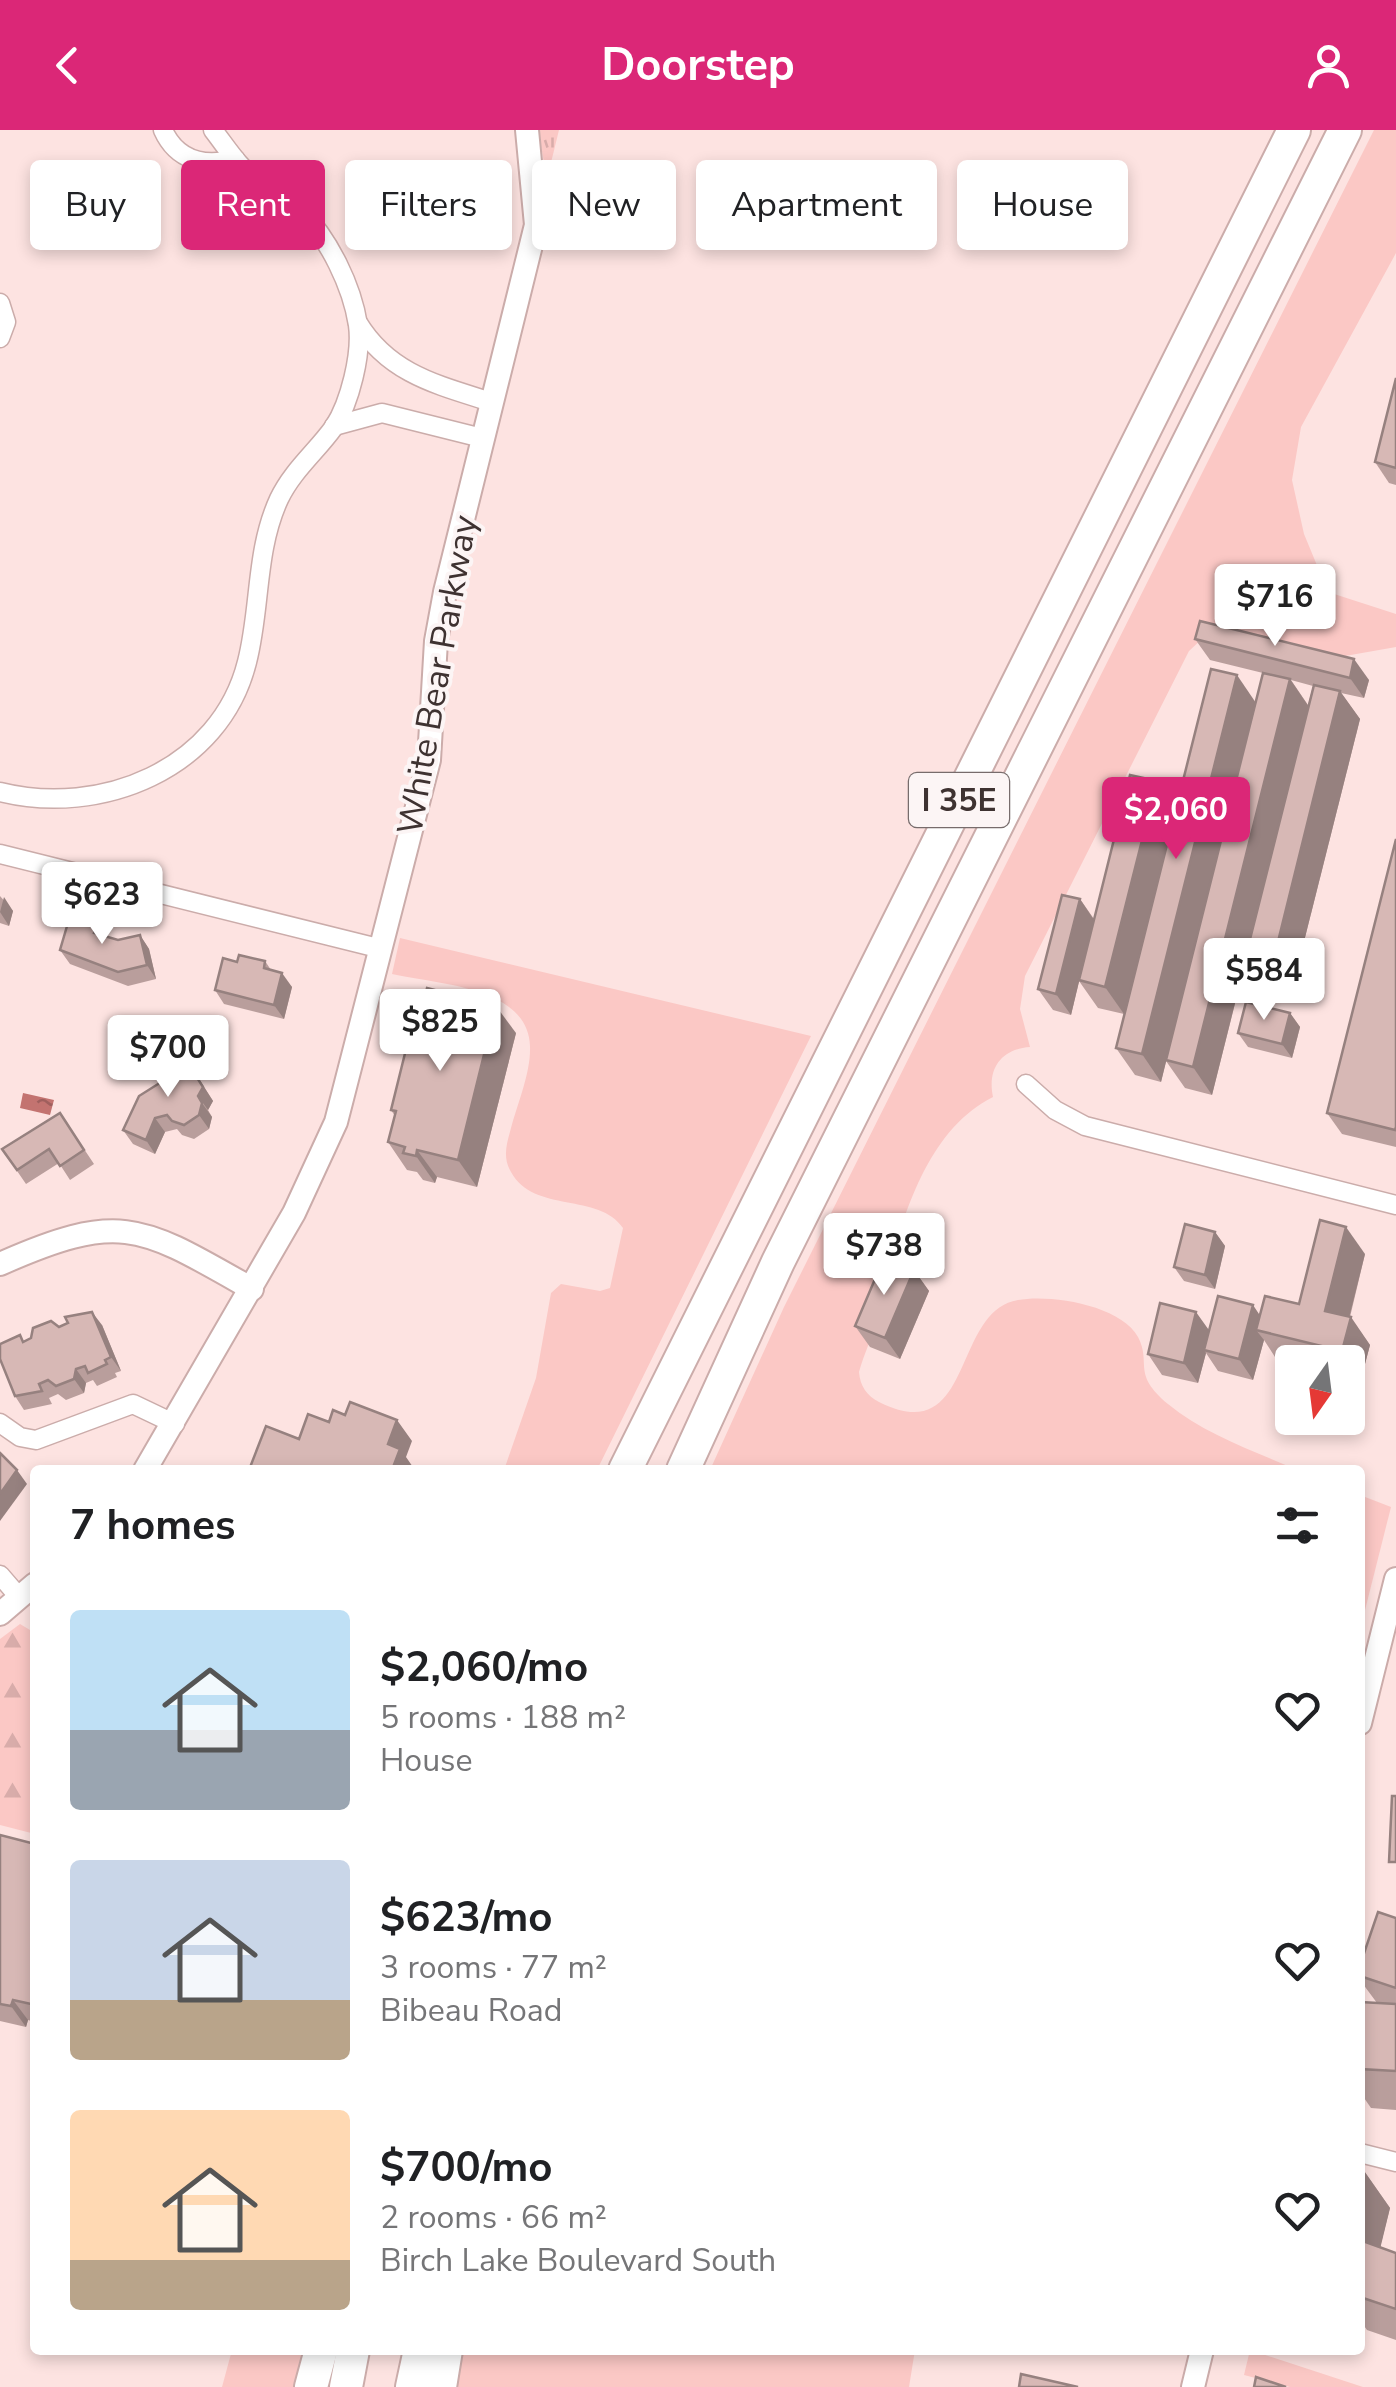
<!DOCTYPE html>
<meta charset="utf-8">
<style>
body{margin:0;font-family:"Nunito Sans",sans-serif;background:#f2f2f2;color:#202124;height:100vh;display:flex;flex-direction:column;font-size:38px;white-space:nowrap}
*{box-sizing:border-box;margin:0}
p{font-size:32px;color:#757577}
.icon{flex:none;width:55px;height:55px;fill:none;stroke:currentColor;stroke-width:2;stroke-linecap:round;stroke-linejoin:round}
.map{position:relative;flex:1;overflow:hidden}
.details{position:absolute;left:30px;top:1335px;width:1335px;height:890px;display:flex;flex-direction:column;background:#fff;border-radius:10px;box-shadow:0 5px 15px #0003}
.details>*{flex:none}
.hud{position:absolute;left:30px;top:30px;width:1338px;height:90px;display:flex;gap:20px}
.needle{width:65px;rotate:194deg}
.tools{position:absolute;left:1275px;top:1215px;display:grid;gap:20px}
.tools a{display:grid;place-items:center;width:90px;height:90px;border-radius:10px;background:#fff;box-shadow:0 5px 15px #0003;font-size:50px}
.price{position:absolute;translate:-50% -85px;padding:0 22px;border-radius:10px;background:#fff;color:#222;font-size:32px;line-height:65px;filter:drop-shadow(0 2px 5px #0008)}
.price::after{content:'';position:absolute;left:50%;top:60px;width:30px;height:22px;margin-left:-15px;background:inherit;clip-path:polygon(0 0,100% 0,50% 100%)}
.price.on{background:#db2777;color:#fff}
ul{padding:0;list-style:none}
li{display:flex;align-items:center;gap:30px;height:250px;padding:0 40px}
li span{display:grid;place-items:center;flex:none;width:280px;height:200px;border-radius:10px;color:#555}
li>.icon{margin-inline-start:auto}
span .icon{width:120px;height:120px;fill:#fffc;stroke-width:1}
li b{font-size:42px}
h2{display:flex;justify-content:space-between;align-items:center;height:120px;padding:0 40px;font-size:42px}
.tag{padding:0 35px;border-radius:10px;background:#fff;box-shadow:0 5px 15px #0003;font-size:35px;line-height:90px}
.tag.on{background:#db2777;color:#fff}
header{display:flex;justify-content:space-between;align-items:center;height:130px;padding:0 40px;background:#db2777;color:#fff;font-size:45px;font-weight:700}
.map>svg:first-child{display:block}
</style>
<header><svg class="icon" aria-label="back" viewBox="0 0 24 24"><path d="M15 5l-7 7 7 7"/></svg>Doorstep<svg class="icon" aria-label="person" viewBox="0 0 24 24"><circle cx="12" cy="8" r="4"/><path d="M4 21q1-7 8-7t8 7"/></svg></header>
<div class="map">
<svg width="1396" height="2257" viewBox="0 0 1396 2257">
<defs>
<pattern id="forest-firs" width="22" height="20" patternUnits="userSpaceOnUse" patternTransform="scale(2.5)"><rect width="22" height="20" fill="#fbc8c5"/><path d="M5 1l3.5 6h-7zM16 11l3.5 6h-7z" fill="#d8acaa"/></pattern>
<pattern id="park-tufts" width="24" height="20" patternUnits="userSpaceOnUse" patternTransform="scale(2.5)"><rect width="24" height="20" fill="#fbc8c5"/><path d="M3 7l-1-3M5 7V3M7 7l1-3M15 17l-1-3M17 17v-4M19 17l1-3" fill="none" stroke="#d8acaa"/></pattern>
<pattern id="water-ripples" width="26" height="14" patternUnits="userSpaceOnUse" patternTransform="scale(2.5)"><rect width="26" height="14" fill="#c37370"/><path d="M2 4q2-2 4 0t4 0M15 11q2-2 4 0t4 0" fill="none" stroke="#a05f5d"/></pattern>
</defs>
<rect width="100%" height="100%" fill="#fde3e1"/>
<g fill="#fbc8c5">
<path d="M1374,0H1396V123L1301,297L1292,350L1304,404L1328,462L1396,484V517L1345,526L1203,508L1189,521L1025,846L1020,879L1030,917C1001,919 987,939 993,967C917,1005 895,1115 876,1191C872,1208 864,1224 859,1242C860,1256 867,1266 879,1272C975,1320 951,1181 1018,1170C1050,1164 1121,1175 1138,1207C1152,1234 1131,1243 1168,1274C1204,1304 1254,1321 1297,1340H710L784,1177Z"/>
<path d="M400,808L811,906L597,1340H504L536,1248L551,1163L561,1154L600,1161L610,1158L623,1098C599,1062 534,1084 511,1042C502,1027 507,1013 511,998C518,972 531,942 530,916C528,856 435,854 392,844Z"/>
<polygon points="1360,1365 1391,1377 1360,1500"/>
<polygon points="232,2220 312,2220 302,2257 222,2257"/>
<polygon points="455,2220 915,2220 909,2257 449,2257"/>
<polygon points="1250,2220 1363,2257 1290,2257 1244,2245"/>
</g>
<polygon fill="url(#forest-firs)" points="20,1494 35,1503 35,1704 0,1695 0,1509"/>
<polygon fill="url(#park-tufts)" points="538,0 559,0 547,49"/>
<polygon fill="url(#water-ripples)" points="23,963 54,970 50,985 20,978"/>
<g fill="none" stroke-linecap="round" stroke-linejoin="round">
<g stroke="#cbacaa" stroke-width="21">
<g id="minor">
<path d="M163,0C177,31 205,37 235,29"/>
<polyline points="0,173 6,192 0,208"/>
<path d="M358,193C389,244 438,255 491,272"/>
<polyline points="334,296 382,283 482,308"/>
<path d="M0,662C100,687 220,640 247,532C261,478 255,421 279,369C293,340 316,322 334,297C350,272 362,224 358,195C352,156 329,109 301,81C288,68 273,61 258,51C239,38 227,18 213,0"/>
<polyline points="0,724 382,819"/>
<polyline points="1026,954 1055,980 1085,996 1396,1075"/>
<polyline points="0,1293 20,1307 36,1310 133,1274 175,1294"/>
<polyline points="0,1445 19,1467"/>
<polyline points="1360,2023 1396,2032"/>
</g>
</g>
<g stroke="#cbacaa" stroke-width="26">
<g id="tertiary">
<path d="M0,1134C122,1080 141,1096 252,1159"/>
<polyline points="145,1340 294,1083 336,992 429,630 436,511 445,462 536,95 527,0"/>
<polyline points="0,1484 35,1454"/>
<polyline points="1360,1593 1396,1449"/>
<polyline points="1193,2257 1202,2220"/>
</g>
</g>
<g stroke="#cbacaa" stroke-width="36">
<g id="motorway">
<polyline points="625,1340 1294,0"/>
<polyline points="683,1340 778,1132 1345,0"/>
<polyline points="311,2257 321,2220"/>
<polyline points="346,2257 353,2220"/>
<polyline points="412,2257 420,2220"/>
<polyline points="440,2257 446,2220"/>
</g>
</g>
<use href="#minor" stroke="#fff" stroke-width="18"/>
<use href="#tertiary" stroke="#fff" stroke-width="22"/>
<use href="#motorway" stroke="#fff" stroke-width="32"/>
</g>
<g fill="#b99e9c" fill-rule="evenodd">
<polygon points="1396,248 1396,355 1389,353 1375,332"/>
<path d="M1195,509L1369,550L1364,568L1341,563L1360,589L1289,871L1262,864L1244,838L1212,965L1185,958L1166,931L1161,952L1135,945L1116,918L1124,884L1098,878L1079,851L1071,885L1053,880L1038,859L1080,769L1094,789L1157,651L1176,678L1256,572L1263,543L1210,530ZM1291,550L1313,556L1308,575Z"/>
<polygon points="1396,709 1396,1017 1342,1004 1327,983"/>
<polygon points="0,766 13,781 9,796 0,793"/>
<polygon points="140,805 149,819 156,849 128,856 70,834 60,820 106,806 118,810"/>
<polygon points="265,831 271,840 292,857 284,889 224,874 215,860 237,832"/>
<polygon points="1290,883 1300,897 1292,928 1248,917 1238,903"/>
<polygon points="516,903 477,1057 437,1047 435,1053 423,1050 417,1042 407,1040 388,1012 395,986 391,980"/>
<polygon points="192,938 213,971 208,980 212,987 209,999 194,1009 182,1005 177,999 165,1002 155,1024 133,1014 123,1000"/>
<polygon points="60,983 94,1034 70,1050 59,1033 26,1054 2,1019"/>
<polygon points="1215,1102 1225,1116 1215,1159 1184,1151 1174,1137"/>
<polygon points="1365,1124 1350,1187 1370,1215 1361,1249 1348,1245 1348,1232 1296,1232 1275,1227 1264,1210 1253,1250 1218,1241 1206,1223 1198,1253 1162,1245 1148,1224 1260,1185 1299,1174"/>
<polygon points="914,1140 929,1161 900,1229 870,1217 855,1196"/>
<polygon points="102,1195 121,1241 115,1243 117,1247 97,1256 93,1250 86,1253 84,1263 66,1270 58,1264 49,1268 52,1274 24,1280 15,1266 24,1211 59,1197"/>
<polygon points="0,1705 35,1714 35,1892 28,1890 26,1897 0,1891"/>
<polygon points="1396,1788 1396,1980 1371,1978 1360,1962 1360,1872 1377,1873 1360,1850 1360,1835"/>
<polygon points="1360,2037 1362,2038 1390,2078 1380,2117 1396,2123 1396,2210 1367,2200 1360,2190"/>
</g>
<g fill="#96817f">
<polygon points="1354,529 1369,550 1364,568 1350,548"/>
<polygon points="1237,545 1256,573 1161,952 1142,924"/>
<polygon points="1290,549 1309,577 1212,965 1193,937"/>
<polygon points="1340,561 1360,589 1289,871 1270,844"/>
<polygon points="1157,651 1176,679 1124,884 1105,857"/>
<polygon points="4,767 13,781 9,796 0,782"/>
<polygon points="1080,769 1094,790 1071,885 1056,864"/>
<polygon points="97,794 107,808 94,803"/>
<polygon points="140,805 149,819 156,849 147,835"/>
<polygon points="282,843 292,857 284,889 274,875"/>
<polygon points="496,876 516,903 477,1057 458,1030"/>
<polygon points="1290,883 1300,897 1292,928 1282,914"/>
<polygon points="192,938 213,971 208,980 198,966"/>
<polygon points="202,973 212,987 209,999 199,985"/>
<polygon points="155,988 165,1002 155,1024 146,1010"/>
<polygon points="417,1020 437,1047 435,1053 416,1026"/>
<polygon points="1346,1097 1365,1124 1344,1208 1325,1181"/>
<polygon points="1215,1102 1225,1116 1215,1159 1205,1145"/>
<polygon points="914,1140 929,1161 900,1229 885,1208"/>
<polygon points="1253,1175 1267,1196 1256,1200 1264,1210 1253,1250 1239,1229"/>
<polygon points="92,1182 102,1195 121,1241 111,1227"/>
<polygon points="1196,1182 1211,1203 1204,1220 1206,1223 1198,1253 1184,1233"/>
<polygon points="1351,1187 1370,1215 1361,1249 1342,1221"/>
<polygon points="76,1239 86,1253 84,1263 74,1249"/>
<polygon points="397,1290 412,1311 406,1327 415,1340 392,1340 388,1314"/>
<polygon points="17,1340 27,1354 0,1391 0,1364"/>
<polygon points="35,1850 35,1880 31,1874"/>
<polygon points="13,1870 28,1890 26,1897 11,1876"/>
<polygon points="1362,2038 1390,2078 1374,2144 1360,2124 1360,2047"/>
</g>
<g fill="#d7b8b5" stroke="#96817f" stroke-width="2.5">
<polygon points="1396,248 1396,338 1375,332"/>
<polygon points="1200,491 1354,529 1350,548 1195,509"/>
<polygon points="1211,539 1237,545 1142,924 1116,918"/>
<polygon points="1263,543 1290,549 1193,937 1166,930"/>
<polygon points="1314,555 1340,561 1270,844 1243,837"/>
<polygon points="1130,645 1157,651 1105,857 1079,850"/>
<polygon points="1396,709 1396,997 1395,1000 1327,983"/>
<polygon points="1062,765 1080,769 1056,864 1038,859"/>
<polygon points="70,786 97,794 94,803 118,810 140,805 147,835 118,842 60,820"/>
<polygon points="239,825 265,831 264,838 282,843 274,875 215,860 223,828 237,832"/>
<polygon points="427,858 496,876 458,1030 417,1020 416,1026 403,1023 405,1017 388,1012 396,981 391,980 414,887 420,888"/>
<polygon points="1246,872 1290,883 1282,914 1238,903"/>
<polygon points="182,924 203,957 198,966 202,973 199,985 184,995 172,991 167,985 155,988 146,1010 123,1000 139,966 174,944 167,934"/>
<polygon points="60,983 84,1020 60,1036 49,1019 17,1040 2,1019"/>
<polygon points="1320,1090 1346,1097 1325,1181 1351,1187 1342,1221 1256,1200 1265,1166 1299,1174"/>
<polygon points="1185,1094 1215,1102 1205,1145 1174,1137"/>
<polygon points="884,1128 914,1140 885,1208 855,1196"/>
<polygon points="1218,1166 1253,1175 1239,1229 1204,1220"/>
<polygon points="1160,1173 1196,1182 1184,1233 1148,1224"/>
<polygon points="92,1182 111,1227 105,1230 107,1234 88,1243 85,1236 76,1239 74,1249 56,1256 48,1250 39,1254 42,1261 15,1266 0,1229 0,1214 20,1205 23,1212 31,1208 33,1198 51,1191 59,1197 68,1193 65,1187"/>
<polygon points="350,1272 397,1290 388,1314 400,1319 392,1340 249,1340 266,1296 299,1309 308,1284 329,1292 333,1280 345,1285"/>
<polygon points="0,1323 17,1340 0,1364"/>
<polygon points="1392,1666 1396,1666 1396,1732 1389,1732"/>
<polygon points="0,1705 35,1714 35,1850 31,1874 13,1870 11,1876 0,1874"/>
<polygon points="1378,1782 1396,1788 1396,1858 1360,1846 1360,1835"/>
<polygon points="1360,1872 1396,1874 1396,1941 1360,1939"/>
<polygon points="1360,2110 1396,2123 1396,2179 1360,2167"/>
<polygon points="1021,2244 1078,2257 1019,2257"/>
<polygon points="1256,2247 1286,2257 1254,2257"/>
</g>
<g text-anchor="middle" stroke-width="8" stroke-linejoin="round" paint-order="stroke">
<rect fill="#fcf5f5" stroke="#776c6c" stroke-width="2.5" x="909" y="643" width="100" height="54" rx="8"/>
<g font-size="32" font-weight="bold" fill="#3e3231">
<text x="959" y="681">I 35E</text>
</g>
<g font-size="35" fill="#3e3231" stroke="#fcf5f5">
<text transform="translate(437 545) rotate(-80)" y="12">White Bear Parkway</text>
</g>
</g>
</svg>
<div class="tools">
<a><svg class="needle" viewBox="-14 -14 28 28"><path d="M0-13l5 13h-10z" fill="#e53935"/><path d="M0 13l5-13h-10z" fill="#757577"/></svg></a>
</div>
<b class="price" style="left:1275px;top:519px">$716</b>
<b class="price on" style="left:1176px;top:732px">$2,060</b>
<b class="price" style="left:102px;top:817px">$623</b>
<b class="price" style="left:1264px;top:893px">$584</b>
<b class="price" style="left:440px;top:944px">$825</b>
<b class="price" style="left:168px;top:970px">$700</b>
<b class="price" style="left:884px;top:1168px">$738</b>
<div class="hud">
<a class="tag">Buy</a>
<a class="tag on">Rent</a>
<a class="tag">Filters</a>
<a class="tag">New</a>
<a class="tag">Apartment</a>
<a class="tag">House</a>
</div>
<section class="details">
<h2>7 homes<svg class="icon" aria-label="filters" viewBox="0 0 24 24"><path d="M4 7h16M4 17h16"/><circle cx="9" cy="7" r="2"/><circle cx="15" cy="17" r="2"/></svg></h2>
<ul>
<li><span style="background:linear-gradient(#bfe0f5 60%,#9aa5b1 0)"><svg class="icon" aria-label="home" viewBox="0 0 24 24"><path d="M3 11l9-7 9 7M6 9v11h12V9"/></svg></span><div><b>$2,060/mo</b><p>5 rooms · 188 m²</p><p>House</p></div><svg class="icon" aria-label="heart" viewBox="0 0 24 24"><path d="M12 20l-8-8c-3-5 5-10 8-4 3-6 11-1 8 4z"/></svg></li>
<li><span style="background:linear-gradient(#c9d6e8 70%,#b9a48a 0)"><svg class="icon" aria-label="home" viewBox="0 0 24 24"><path d="M3 11l9-7 9 7M6 9v11h12V9"/></svg></span><div><b>$623/mo</b><p>3 rooms · 77 m²</p><p>Bibeau Road</p></div><svg class="icon" aria-label="heart" viewBox="0 0 24 24"><path d="M12 20l-8-8c-3-5 5-10 8-4 3-6 11-1 8 4z"/></svg></li>
<li><span style="background:linear-gradient(#ffd9b3 75%,#b9a48a 0)"><svg class="icon" aria-label="home" viewBox="0 0 24 24"><path d="M3 11l9-7 9 7M6 9v11h12V9"/></svg></span><div><b>$700/mo</b><p>2 rooms · 66 m²</p><p>Birch Lake Boulevard South</p></div><svg class="icon" aria-label="heart" viewBox="0 0 24 24"><path d="M12 20l-8-8c-3-5 5-10 8-4 3-6 11-1 8 4z"/></svg></li>
</ul>
</section>
</div>
